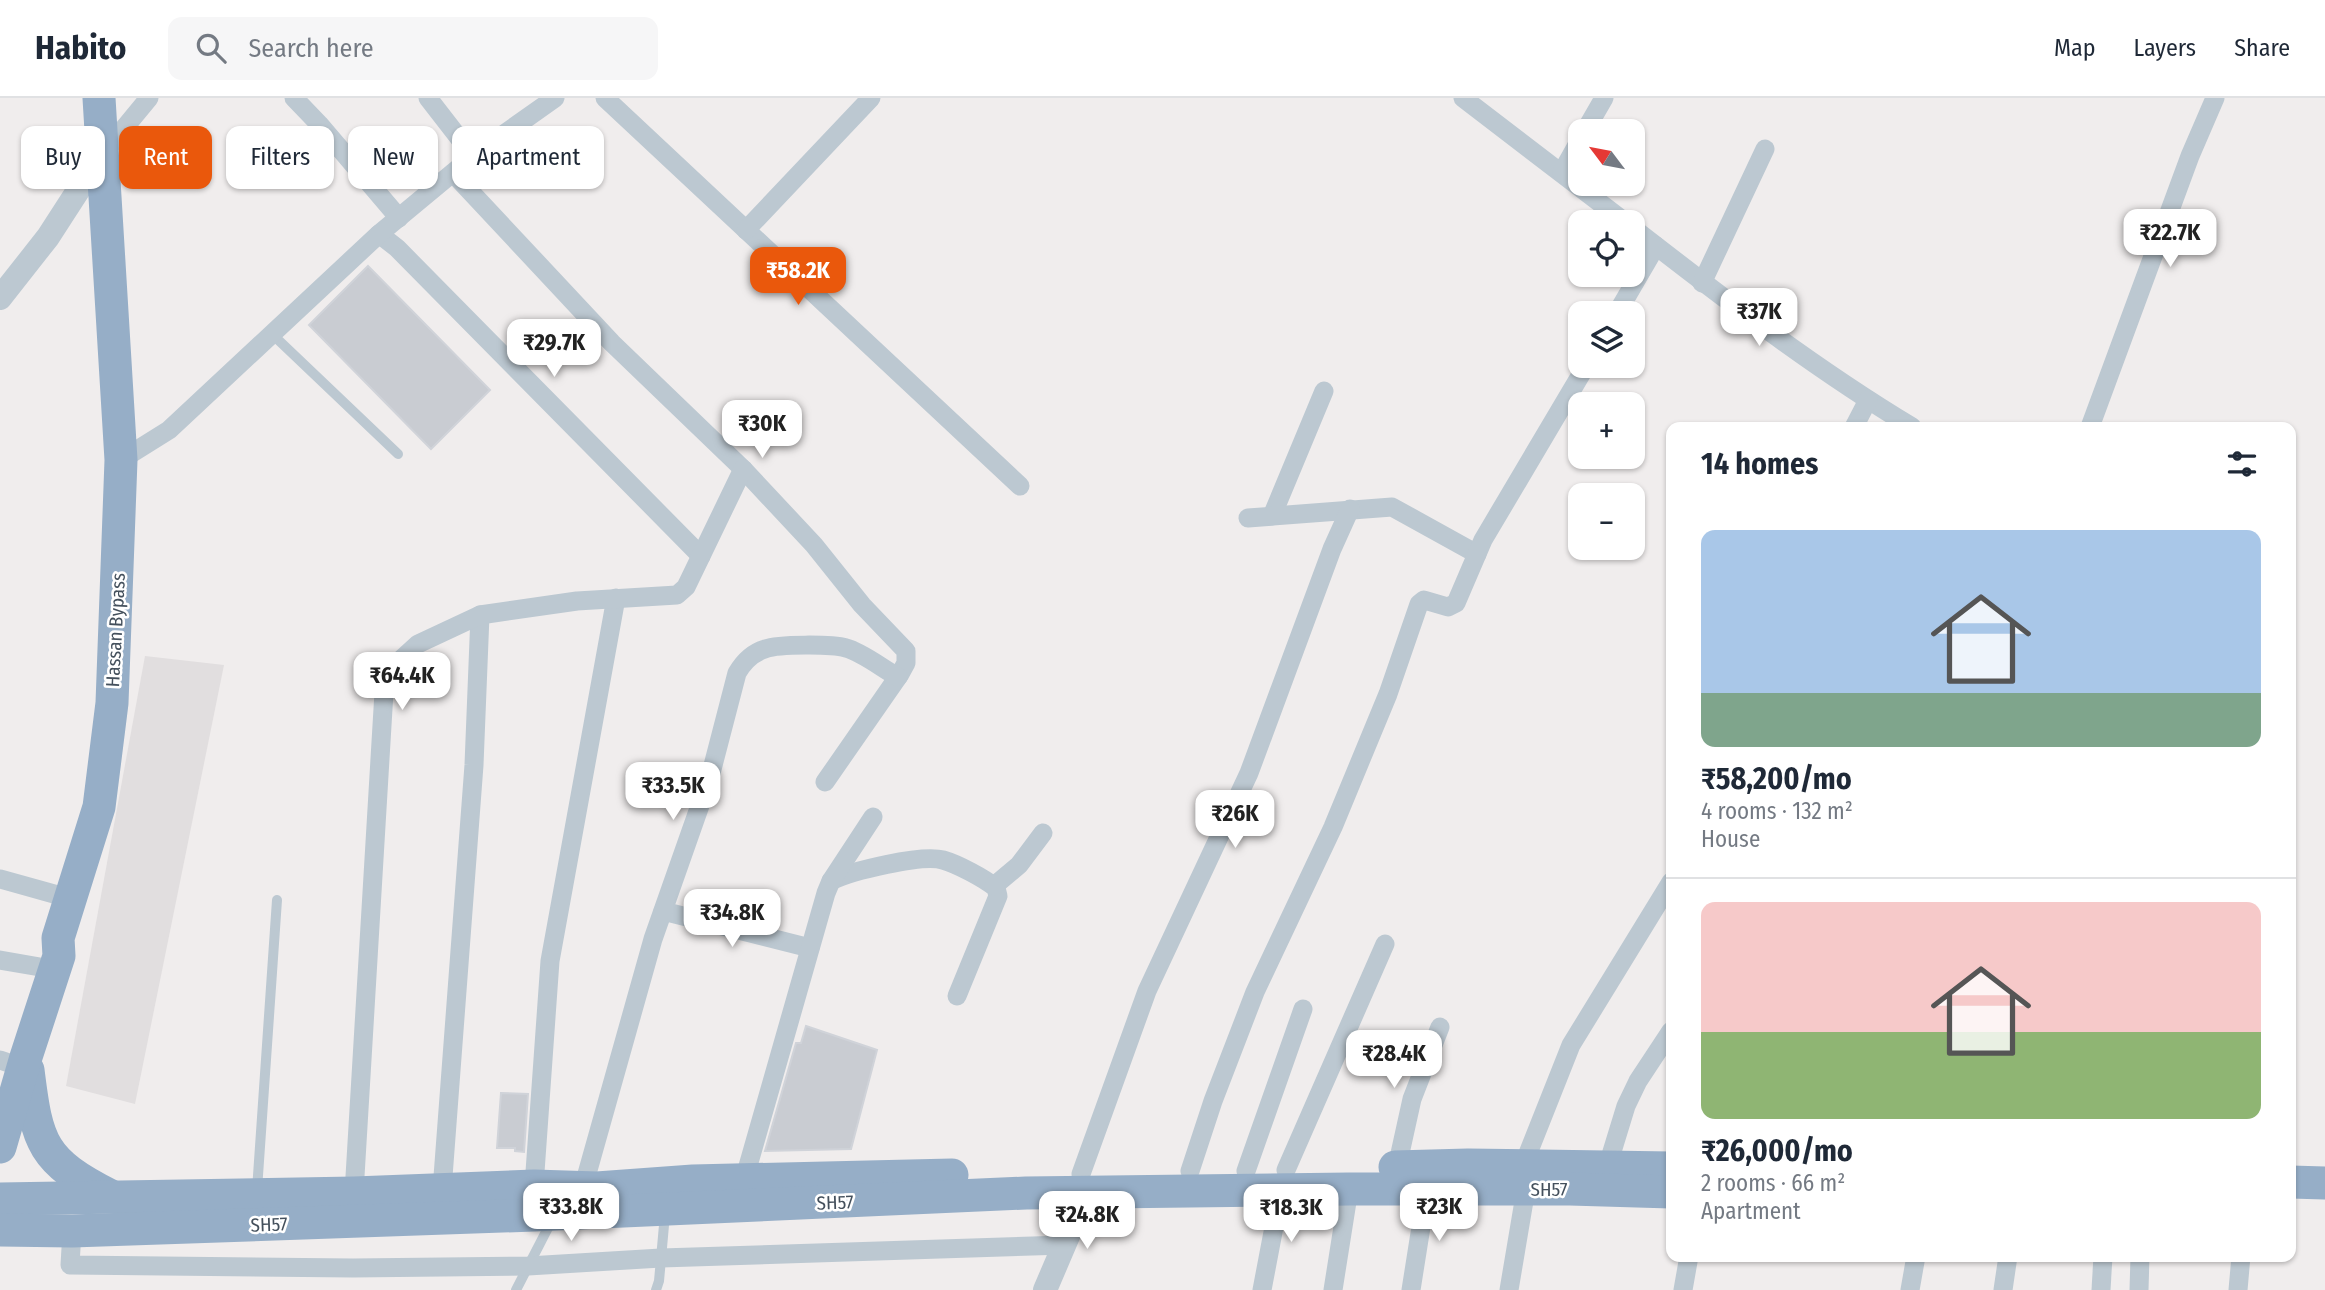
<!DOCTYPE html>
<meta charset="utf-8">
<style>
body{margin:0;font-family:"Fira Sans Condensed",sans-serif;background:#f6f6f7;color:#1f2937;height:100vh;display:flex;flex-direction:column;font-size:26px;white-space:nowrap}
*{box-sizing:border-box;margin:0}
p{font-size:23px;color:#747a83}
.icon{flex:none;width:38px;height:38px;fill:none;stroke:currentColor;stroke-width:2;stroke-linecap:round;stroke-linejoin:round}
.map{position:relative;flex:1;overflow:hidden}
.sheet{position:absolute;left:1666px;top:324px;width:630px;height:840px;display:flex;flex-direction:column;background:#fff;border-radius:14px;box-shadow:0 2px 5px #0004}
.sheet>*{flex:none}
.banner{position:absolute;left:21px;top:28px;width:665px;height:63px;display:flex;gap:14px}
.needle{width:46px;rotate:302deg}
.fabs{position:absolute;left:1568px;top:21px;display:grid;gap:14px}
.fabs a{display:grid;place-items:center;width:77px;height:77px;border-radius:14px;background:#fff;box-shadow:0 2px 5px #0004;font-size:35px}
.price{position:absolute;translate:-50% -60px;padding:0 16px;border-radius:14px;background:#fff;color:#222;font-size:23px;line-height:46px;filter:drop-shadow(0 2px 4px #0008)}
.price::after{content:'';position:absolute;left:50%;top:42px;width:21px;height:16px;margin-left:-10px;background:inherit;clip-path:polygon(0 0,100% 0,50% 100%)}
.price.current{background:#ea580c;color:#fff}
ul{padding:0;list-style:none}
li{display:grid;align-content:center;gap:14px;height:371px;padding:0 35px}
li+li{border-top:2px solid #e0e1e3}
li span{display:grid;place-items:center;height:217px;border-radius:14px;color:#555}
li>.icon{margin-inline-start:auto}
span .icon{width:126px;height:126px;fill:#fffc;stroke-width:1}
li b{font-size:30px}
h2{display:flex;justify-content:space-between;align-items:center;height:84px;padding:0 35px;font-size:30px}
.chip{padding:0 24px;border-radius:14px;background:#fff;box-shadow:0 2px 5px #0004;font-size:24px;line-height:63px}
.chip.current{background:#ea580c;color:#fff}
header{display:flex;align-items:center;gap:42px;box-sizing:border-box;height:98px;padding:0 35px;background:#fff;border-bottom:2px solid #e0e1e3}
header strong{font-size:33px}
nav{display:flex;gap:38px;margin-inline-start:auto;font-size:24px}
.search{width:490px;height:63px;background:#f6f6f7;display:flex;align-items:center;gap:18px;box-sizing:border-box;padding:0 24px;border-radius:14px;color:#747a83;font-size:26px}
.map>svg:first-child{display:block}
</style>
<header>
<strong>Habito</strong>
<div class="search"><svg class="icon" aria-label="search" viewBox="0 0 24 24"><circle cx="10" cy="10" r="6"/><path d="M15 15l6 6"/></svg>Search here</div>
<nav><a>Map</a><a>Layers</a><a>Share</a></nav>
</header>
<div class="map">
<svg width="2325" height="1192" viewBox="0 0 2325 1192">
<rect width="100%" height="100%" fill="#f0eded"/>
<polygon fill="#e1dedf" points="145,558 224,567 135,1006 66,988"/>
<g fill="#c9ccd2" stroke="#d0d3d9" stroke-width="2">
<polygon points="368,168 490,292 431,351 309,227"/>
<polygon points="806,928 877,952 851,1051 765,1053 796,945 801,945"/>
<polygon points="501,995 528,996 524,1054 515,1053 515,1050 497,1050"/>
</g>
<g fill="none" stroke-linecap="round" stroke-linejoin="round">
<g stroke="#bcc8d1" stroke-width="10">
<polyline points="272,236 398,356"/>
<polyline points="257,1092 277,802"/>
<polyline points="516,1192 552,1122"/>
<polyline points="656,1192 659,1183 665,1116"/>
</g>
<g stroke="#bcc8d1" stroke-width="19">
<polyline points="294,0 319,26 399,120"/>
<polyline points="428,0 473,58"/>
<polyline points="605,0 1020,388"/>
<polyline points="1463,0 1625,124"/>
<polyline points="1585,33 1604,0"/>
<polyline points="102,57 149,0"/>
<polyline points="1562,74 1580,42"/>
<polyline points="453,75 612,245 743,371 814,447 862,507 906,553 906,565 900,576 825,684"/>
<path d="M1633,130C1723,200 1814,270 1912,329"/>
<polyline points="746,132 871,0"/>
<polyline points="379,136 397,150 701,458"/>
<polyline points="1702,185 1765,51"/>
<polyline points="1617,215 1656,148"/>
<polyline points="1854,329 1868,302"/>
<polyline points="2090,329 2190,58 2215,0"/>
<polyline points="121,362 169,332 379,136 473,58 555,0"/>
<polyline points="1272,418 1324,293"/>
<polyline points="1248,420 1392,409 1477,456"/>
<polyline points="0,781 72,801"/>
<path d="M831,783C851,773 922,756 943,762C957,766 984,780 996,790L998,798L957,898"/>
<polyline points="994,788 1019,767 1043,735"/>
<polyline points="663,813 810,850"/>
<polyline points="0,862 40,869"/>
<polyline points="0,962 6,964"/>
<polyline points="1523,1068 1571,947 1671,784"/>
<polyline points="1397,1069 1412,1001 1440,929"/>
<polyline points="1286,1072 1385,846"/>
<polyline points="1190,1073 1213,1003 1255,894 1333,729 1388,596 1419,506 1424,502 1448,509 1456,505 1483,442 1586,268"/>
<polyline points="1246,1073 1303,911"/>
<polyline points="1081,1076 1147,893 1249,675 1332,451 1350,411"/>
<polyline points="1607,1077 1607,1070 1626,1008 1638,983 1671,933"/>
<polyline points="744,1082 826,795 831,783 873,719"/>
<polyline points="534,1088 550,863 616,500"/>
<path d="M583,1090L653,841L710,679L737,575C744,563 752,555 765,551C778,546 832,546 846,550C862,554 883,571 898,579"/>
<polyline points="442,1092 474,667 480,517"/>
<polyline points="354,1095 384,594 387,580 395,567 418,546 480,517 577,503 677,497 686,489 743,371"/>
<polyline points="72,1133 70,1167 353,1170 528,1168 661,1160 1065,1147"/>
<polyline points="1262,1192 1281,1092"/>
<polyline points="1333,1192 1349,1091"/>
<polyline points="1411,1192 1427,1091"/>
<polyline points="1509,1192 1526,1091"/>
<polyline points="1683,1192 1689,1158"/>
<polyline points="1910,1192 1916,1158"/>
<polyline points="2003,1192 2008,1158"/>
<polyline points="2101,1192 2103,1158"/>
<polyline points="2139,1192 2140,1158"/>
<polyline points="2238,1192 2241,1158"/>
</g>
<g stroke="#bcc8d1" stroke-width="24">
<polyline points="0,200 48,139 101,57"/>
<polyline points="1045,1192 1086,1096"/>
</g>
<g stroke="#96aec7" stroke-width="33">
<path d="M28,972C37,1046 42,1063 111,1098"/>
<polyline points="0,1049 26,959 59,858 58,840 99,709 112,605 121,362 99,0"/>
<polyline points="1395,1069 1468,1067 1671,1070"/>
<polyline points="2291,1084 2325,1085"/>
<polyline points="0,1101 354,1095 534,1088 597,1090 693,1083 952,1077"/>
<polyline points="0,1132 72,1133 534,1117 1026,1095 1349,1091 1570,1091 1671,1094"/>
</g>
</g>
<g text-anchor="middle" stroke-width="5" stroke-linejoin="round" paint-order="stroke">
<g font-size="19" fill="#44505c" stroke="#fff">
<text transform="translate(115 532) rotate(-87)" y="7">Hassan Bypass</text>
<text x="1549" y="1098">SH57</text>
<text transform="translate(835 1104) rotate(-2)" y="7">SH57</text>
<text transform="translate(269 1126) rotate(-2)" y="7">SH57</text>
</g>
</g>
</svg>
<div class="fabs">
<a><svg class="needle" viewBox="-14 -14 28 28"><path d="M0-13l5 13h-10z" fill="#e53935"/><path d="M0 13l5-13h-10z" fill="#747a83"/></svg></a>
<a><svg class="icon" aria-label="locate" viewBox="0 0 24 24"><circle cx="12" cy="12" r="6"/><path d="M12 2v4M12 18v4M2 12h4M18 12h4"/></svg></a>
<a><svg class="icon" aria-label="layers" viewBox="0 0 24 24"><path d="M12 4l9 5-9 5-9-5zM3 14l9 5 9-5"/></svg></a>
<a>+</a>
<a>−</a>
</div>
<b class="price" style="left:2170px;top:171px">₹22.7K</b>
<b class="price current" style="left:798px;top:209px">₹58.2K</b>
<b class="price" style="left:1759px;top:250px">₹37K</b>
<b class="price" style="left:554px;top:281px">₹29.7K</b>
<b class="price" style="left:762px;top:362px">₹30K</b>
<b class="price" style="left:402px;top:614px">₹64.4K</b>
<b class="price" style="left:673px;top:724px">₹33.5K</b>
<b class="price" style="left:1235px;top:752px">₹26K</b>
<b class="price" style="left:732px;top:851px">₹34.8K</b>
<b class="price" style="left:1394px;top:992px">₹28.4K</b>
<b class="price" style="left:571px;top:1145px">₹33.8K</b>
<b class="price" style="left:1439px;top:1145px">₹23K</b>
<b class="price" style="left:1291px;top:1146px">₹18.3K</b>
<b class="price" style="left:1087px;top:1153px">₹24.8K</b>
<div class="banner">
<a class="chip">Buy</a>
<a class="chip current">Rent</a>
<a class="chip">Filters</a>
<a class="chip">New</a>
<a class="chip">Apartment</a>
</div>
<section class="sheet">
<h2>14 homes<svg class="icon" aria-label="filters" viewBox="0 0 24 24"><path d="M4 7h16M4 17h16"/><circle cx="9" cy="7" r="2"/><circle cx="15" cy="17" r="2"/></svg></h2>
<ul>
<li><span style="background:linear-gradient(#a9c7e8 75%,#7fa58c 0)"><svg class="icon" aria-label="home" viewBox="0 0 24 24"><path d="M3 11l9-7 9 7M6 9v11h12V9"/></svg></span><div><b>₹58,200/mo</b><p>4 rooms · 132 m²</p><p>House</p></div></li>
<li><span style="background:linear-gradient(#f6c9c9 60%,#8fb573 0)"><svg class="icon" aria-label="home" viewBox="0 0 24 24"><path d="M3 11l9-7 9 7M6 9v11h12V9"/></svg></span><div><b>₹26,000/mo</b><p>2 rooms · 66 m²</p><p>Apartment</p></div></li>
</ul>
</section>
</div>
